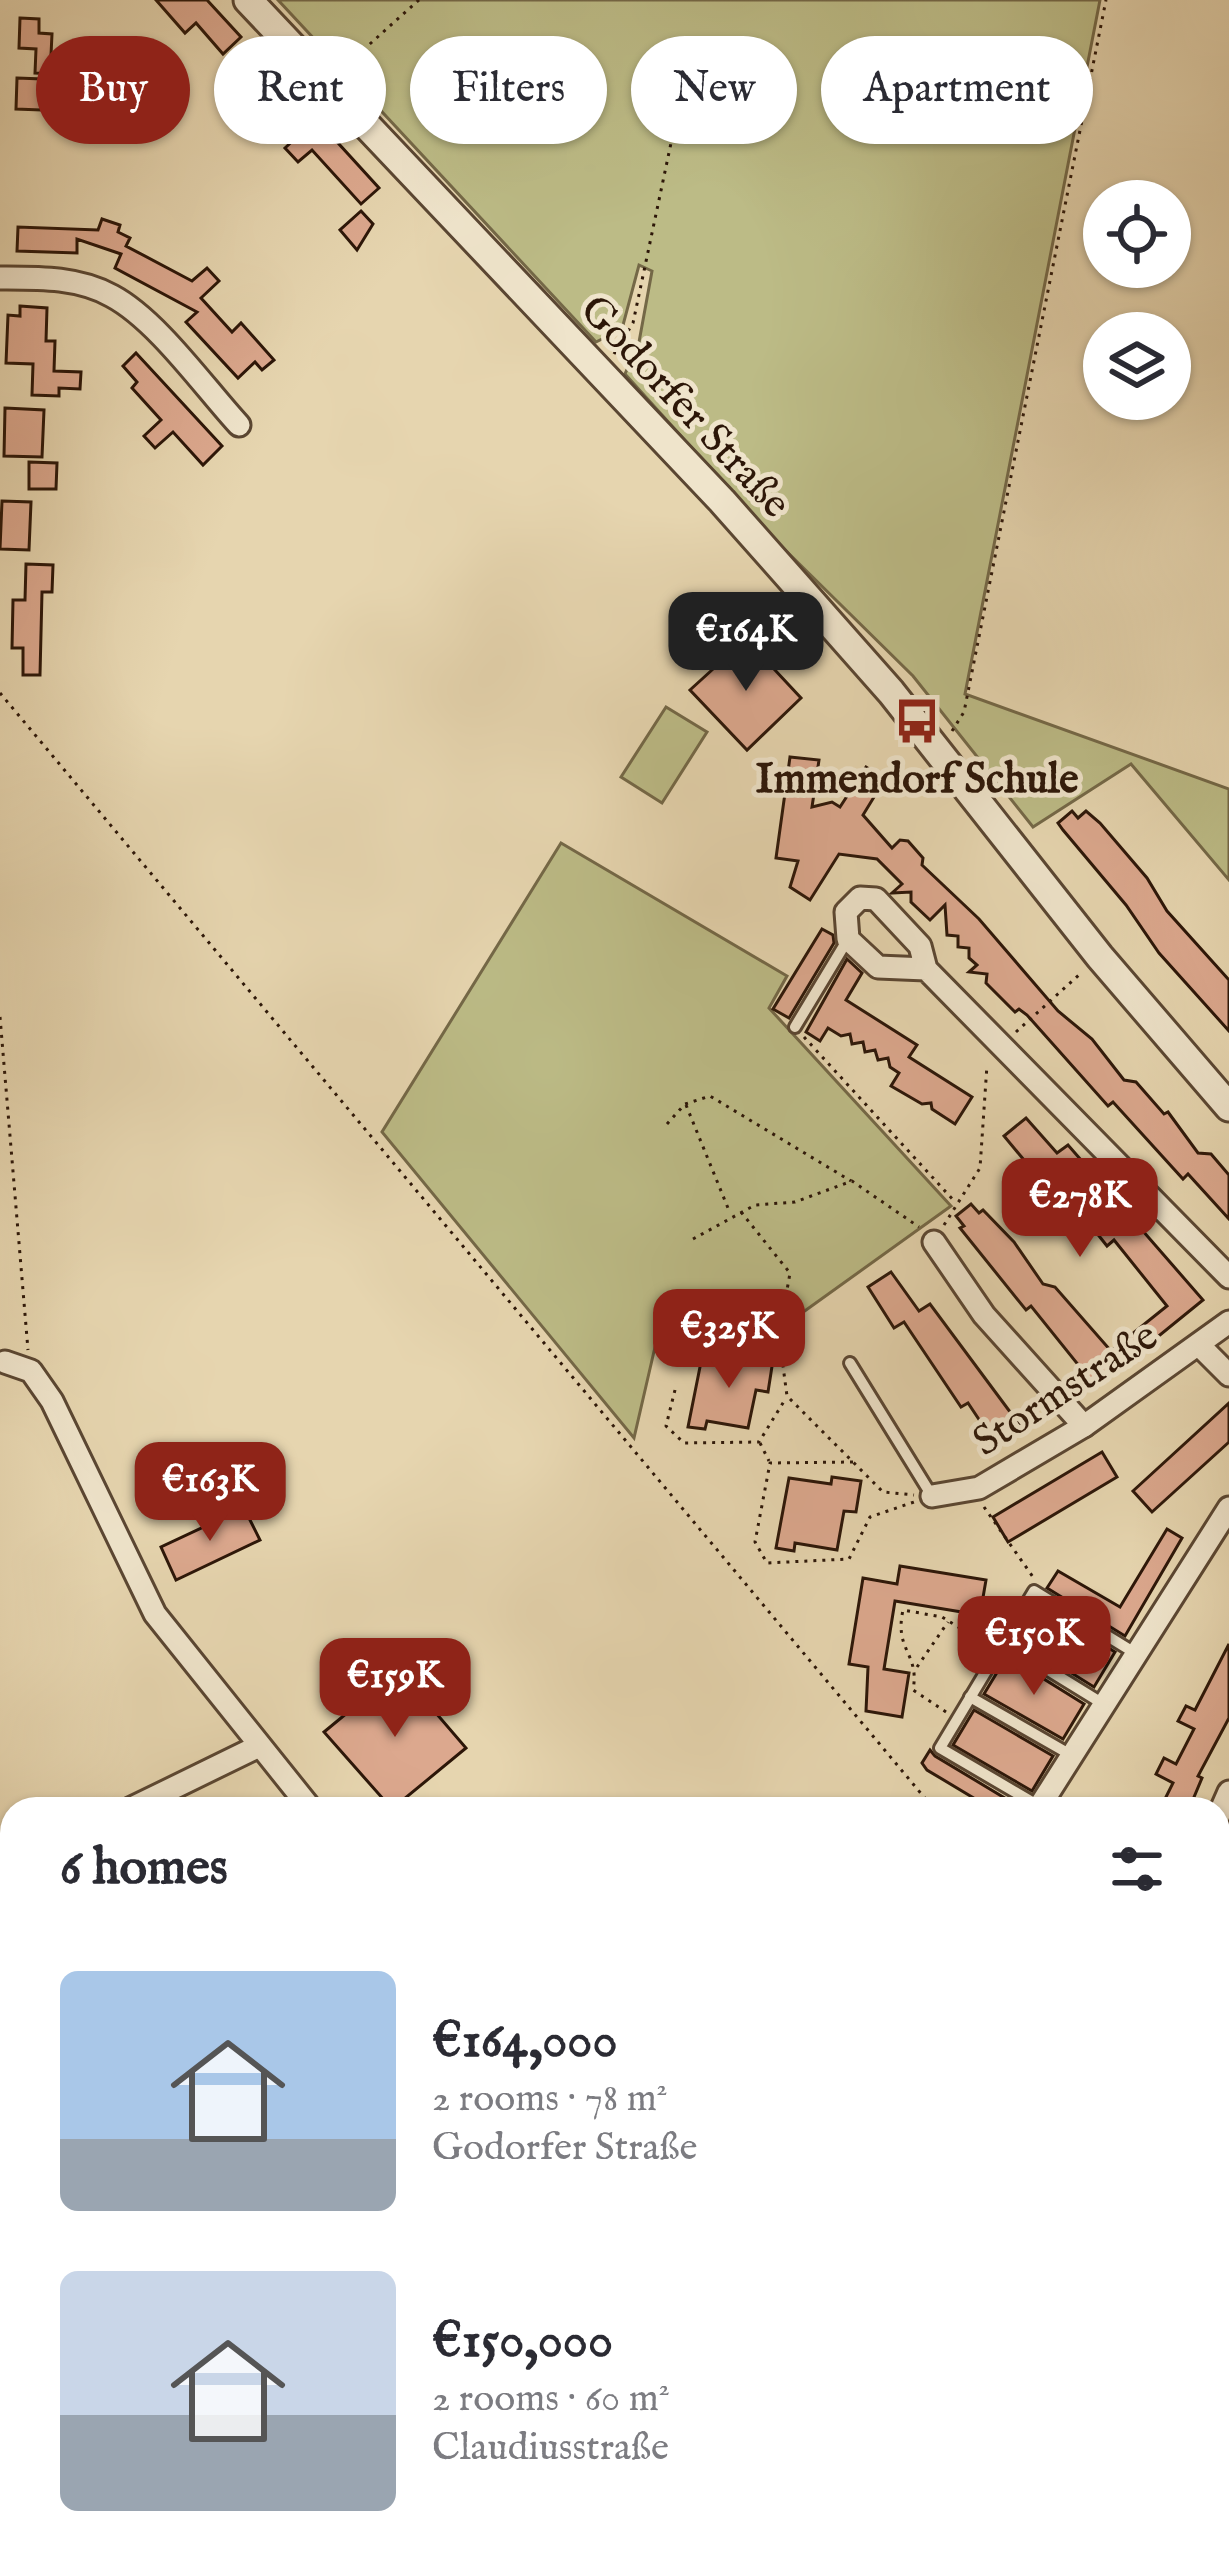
<!DOCTYPE html>
<meta charset="utf-8">
<style>
body{margin:0;font-family:"IM FELL English",serif;background:#f2f2f3;color:#2b2b33;height:100vh;display:flex;flex-direction:column;font-size:45px;white-space:nowrap}
*{box-sizing:border-box;margin:0}
p{font-size:39px;color:#7c7c81}
.icon{flex:none;width:66px;height:66px;fill:none;stroke:currentColor;stroke-width:2;stroke-linecap:round;stroke-linejoin:round}
.map{position:relative;flex:1;overflow:hidden}
.panel{position:absolute;left:0px;top:1797px;width:1230px;height:771px;display:flex;flex-direction:column;background:#fff;border-radius:36px 36px 0 0;box-shadow:0 3px 9px #0004}
.panel>*{flex:none}
.hud{position:absolute;left:36px;top:36px;width:1158px;height:108px;display:flex;gap:24px}
.fabs{position:absolute;left:1083px;top:180px;display:grid;gap:24px}
.fabs a{display:grid;place-items:center;width:108px;height:108px;border-radius:50%;background:#fff;box-shadow:0 3px 9px #0004;font-size:60px}
.price{position:absolute;translate:-50% -102px;padding:0 27px;border-radius:24px;background:#8f2418;color:#fff;font-size:39px;line-height:78px;filter:drop-shadow(0 3px 6px #0008)}
.price::after{content:'';position:absolute;left:50%;top:72px;width:36px;height:27px;margin-left:-18px;background:inherit;clip-path:polygon(0 0,100% 0,50% 100%)}
.price.on{background:#222;color:#fff}
ul{padding:0;list-style:none}
li{display:flex;align-items:center;gap:36px;height:300px;padding:0 60px}
li span{display:grid;place-items:center;flex:none;width:336px;height:240px;border-radius:18px;color:#555}
li>.icon{margin-inline-start:auto}
span .icon{width:144px;height:144px;fill:#fffc;stroke-width:1}
li b{font-size:51px}
h2{display:flex;justify-content:space-between;align-items:center;height:144px;padding:0 60px;font-size:51px}
.pill{padding:0 42px;border-radius:54px;background:#fff;box-shadow:0 3px 9px #0004;font-size:42px;line-height:108px}
.pill.on{background:#8f2418;color:#fff}
.map>svg:first-child{display:block}
</style>
<div class="map">
<svg width="1229" height="2566" viewBox="0 0 1229 2566">
<rect width="100%" height="100%" fill="#e6d5af"/>
<filter id="stains"><feTurbulence type="fractalNoise" baseFrequency=".00167" numOctaves="4"/><feColorMatrix values="0 0 0 0 .2 0 0 0 0 .09 0 0 0 0 .02 0 0 0 .5 -.17"/></filter>
<radialGradient id="worn" r=".72"><stop offset=".6" stop-color="#630" stop-opacity="0"/><stop offset="1" stop-color="#630" stop-opacity=".3"/></radialGradient>
<g fill="#bcbb86" stroke="#746847" stroke-width="3">
<polygon points="278,0 1100,0 965,694 1229,789 1229,880 1131,764 1033,827 913,676 773,538 625,374 639,342 652,271 639,265 622,329 596,342"/>
<polygon points="666,707 707,732 662,803 621,777"/>
<polygon points="561,843 787,976 769,1008 951,1206 774,1333 655,1347 634,1438 382,1132"/>
</g>
<g fill="#dca88e" stroke="#2c1608" stroke-width="3">
<polygon points="156,0 207,0 241,37 223,54 196,23 185,33"/>
<polygon points="20,18 39,19 39,33 52,34 51,55 62,55 61,74 35,73 36,49 19,48"/>
<polygon points="266,64 379,188 361,204 312,150 298,162 285,148 299,135 249,80"/>
<polygon points="17,78 42,79 41,110 16,109"/>
<polygon points="361,211 373,224 357,250 340,230"/>
<polygon points="102,219 120,225 118,232 130,238 126,246 192,281 207,268 219,281 201,298 232,332 241,323 274,360 262,370 255,362 238,378 186,322 197,312 115,268 121,254 77,239 77,253 17,251 18,227 98,230"/>
<polygon points="20,306 47,308 46,341 55,341 54,371 81,372 80,389 59,388 59,396 32,395 33,364 6,363 8,315 20,316"/>
<polygon points="136,353 222,446 203,465 173,432 155,448 144,436 161,420 132,388 137,382 123,366"/>
<polygon points="5,408 44,410 42,457 4,456"/>
<polygon points="29,462 57,463 56,489 29,489"/>
<polygon points="2,501 31,502 29,550 0,549"/>
<polygon points="26,564 53,565 52,592 42,592 40,675 23,675 23,648 12,648 13,600 25,600"/>
<polygon points="746,639 801,698 747,750 690,690"/>
<polygon points="790,757 819,760 812,807 832,802 840,807 866,767 885,779 863,815 892,848 900,840 908,841 923,858 922,865 979,919 1058,1011 1092,1039 1124,1080 1136,1082 1164,1114 1168,1112 1198,1153 1211,1154 1229,1175 1229,1219 1188,1174 1183,1179 1113,1102 1108,1106 1027,1015 1019,1009 1015,1012 986,983 987,974 969,972 977,965 969,958 969,948 958,947 958,936 947,935 945,905 930,920 911,902 911,892 892,893 902,884 877,859 839,854 810,900 790,887 798,861 776,858"/>
<polygon points="1072,811 1078,818 1086,811 1100,823 1147,878 1167,911 1229,980 1229,1031 1159,953 1126,905 1063,830 1058,823"/>
<polygon points="822,929 833,935 834,943 789,1018 773,1009"/>
<polygon points="847,959 862,973 846,1000 917,1045 909,1057 972,1097 955,1124 932,1109 931,1103 922,1104 891,1086 899,1073 890,1067 888,1058 878,1060 875,1050 865,1052 863,1042 852,1044 850,1034 841,1036 828,1028 820,1041 806,1032"/>
<polygon points="1026,1118 1057,1153 1068,1145 1203,1300 1096,1387 1031,1306 1026,1310 960,1228 964,1226 956,1216 971,1204 979,1213 983,1210 1014,1242 1043,1284 1055,1287 1111,1351 1167,1306 1114,1240 1107,1246 1043,1165 1034,1172 1004,1136"/>
<polygon points="891,1272 919,1311 930,1304 1022,1428 996,1445 968,1403 961,1407 904,1322 894,1328 868,1287"/>
<polygon points="745,1355 773,1360 768,1392 756,1390 748,1428 707,1421 705,1429 688,1427 702,1357 743,1364"/>
<polygon points="1229,1403 1229,1442 1152,1512 1133,1491"/>
<polygon points="1102,1452 1117,1477 1008,1542 993,1517"/>
<polygon points="832,1477 861,1481 856,1512 844,1511 837,1550 795,1543 794,1551 776,1548 789,1478 831,1484"/>
<polygon points="244,1508 260,1540 176,1580 161,1547"/>
<polygon points="1167,1529 1182,1538 1125,1636 1047,1588 1058,1571 1120,1607"/>
<polygon points="900,1566 986,1580 980,1615 895,1601 884,1669 909,1673 902,1717 866,1711 868,1667 849,1664 863,1578 897,1584"/>
<polygon points="1037,1604 1115,1652 1094,1687 1017,1639"/>
<polygon points="1229,1644 1229,1718 1198,1776 1202,1778 1189,1809 1160,1809 1173,1783 1156,1774 1164,1758 1176,1764 1194,1729 1178,1721 1186,1706 1195,1710"/>
<polygon points="1007,1656 1084,1704 1063,1739 984,1694"/>
<polygon points="399,1670 466,1748 392,1809 324,1732"/>
<polygon points="974,1710 1053,1756 1032,1791 953,1745"/>
<polygon points="930,1750 935,1756 1023,1809 992,1809 927,1770 922,1763"/>
</g>
<g fill="none" stroke-linecap="round" stroke-linejoin="round">
<g stroke="#5a4632" stroke-width="16">
<g id="service">
<polyline points="795,1027 848,939"/>
<polyline points="850,1363 932,1496"/>
<polyline points="1003,1642 1105,1705"/>
<polyline points="970,1697 1071,1755"/>
<polyline points="1039,1806 940,1748 1034,1591 1135,1653"/>
</g>
</g>
<g stroke="#5a4632" stroke-width="27">
<g id="minor">
<path d="M0,278C38,278 78,277 112,296C157,320 204,387 239,425"/>
<polyline points="926,969 878,967 848,939 846,912 860,898 876,899 920,946 926,969 1229,1277"/>
<polyline points="934,1242 984,1315 1084,1426"/>
<polyline points="1200,1346 1229,1375"/>
<polyline points="5,1362 31,1371 52,1401 155,1614 311,1809"/>
<polyline points="932,1496 979,1488 1084,1426 1229,1322"/>
<polyline points="130,1809 257,1747"/>
<polyline points="1038,1809 1229,1508"/>
<polyline points="1218,1817 1229,1792"/>
<polyline points="1218,2009 1229,2015"/>
<polyline points="1218,2273 1229,2261"/>
<polyline points="573,2556 575,2566"/>
</g>
</g>
<g stroke="#5a4632" stroke-width="33">
<g id="tertiary">
<polyline points="248,0 722,501 891,692 1100,957 1229,1107"/>
<polyline points="1218,2473 1229,2477"/>
<polyline points="932,2566 942,2556"/>
</g>
</g>
<g stroke="#2c1608" stroke-width="3" stroke-dasharray="3 6" stroke-linecap="butt">
<polyline points="343,68 419,0"/>
<polyline points="614,354 633,323 682,91"/>
<polyline points="0,693 934,1809"/>
<polyline points="952,731 964,712 1106,0"/>
<polyline points="0,1017 28,1350"/>
<polyline points="1016,1032 1080,974"/>
<polyline points="804,1037 956,1203"/>
<polyline points="686,1105 730,1213"/>
<polyline points="667,1124 685,1104 710,1096 851,1181"/>
<polyline points="741,1212 790,1273 779,1336 787,1396 883,1492 914,1495"/>
<polyline points="944,1225 980,1168 987,1065"/>
<polyline points="693,1239 755,1205 795,1202 852,1181 919,1227"/>
<polyline points="675,1390 666,1426 684,1443 759,1442 786,1398"/>
<polyline points="760,1443 769,1461"/>
<polyline points="853,1462 770,1463 755,1542 767,1563 849,1559 870,1517 914,1502"/>
<polyline points="984,1507 1033,1577"/>
<polyline points="917,1667 948,1622"/>
<path d="M946,1712L913,1690C920,1653 894,1651 903,1610L942,1617L986,1644"/>
<polyline points="1218,1918 1229,1925"/>
<polyline points="1228,2133 1229,2131"/>
</g>
<use href="#service" stroke="#efe4cb" stroke-width="10"/>
<use href="#minor" stroke="#efe4cb" stroke-width="21"/>
<use href="#tertiary" stroke="#efe4cb" stroke-width="27"/>
</g>
<defs>
<g id="bus-bare" transform="scale(3.6)"><path d="M-5-6H5V4H4V6H2V4H-2V6H-4V4H-5ZM-3.5-4V0h7V-4ZM-3.5 1.2v1.5H-2V1.2ZM2 1.2v1.5H3.5V1.2Z" fill="#8f2418" stroke="#efe4cb" stroke-width="2.5" paint-order="stroke"/></g>
</defs>
<g fill-rule="evenodd">
<use href="#bus-bare" x="917" y="721"/>
</g>
<g text-anchor="middle" stroke-width="10" stroke-linejoin="round" paint-order="stroke">
<g font-size="42" fill="#2c1608" stroke="#efe4cb">
<text transform="translate(687 405) rotate(47)" y="15">Godorfer Straße</text>
<text transform="translate(1064 1387) rotate(-33)" y="15">Stormstraße</text>
</g>
<g font-size="42" font-weight="bold" fill="#2c1608" stroke="#efe4cb">
<text x="917" y="792">Immendorf Schule</text>
</g>
</g>
<rect width="100%" height="100%" filter="url(#stains)"/>
<rect width="100%" height="100%" fill="url(#worn)"/>
</svg>
<div class="fabs">
<a><svg class="icon" aria-label="locate" viewBox="0 0 24 24"><circle cx="12" cy="12" r="6"/><path d="M12 2v4M12 18v4M2 12h4M18 12h4"/></svg></a>
<a><svg class="icon" aria-label="layers" viewBox="0 0 24 24"><path d="M12 4l9 5-9 5-9-5zM3 14l9 5 9-5"/></svg></a>
</div>
<b class="price on" style="left:746px;top:694px">€164K</b>
<b class="price" style="left:1080px;top:1260px">€278K</b>
<b class="price" style="left:729px;top:1391px">€325K</b>
<b class="price" style="left:210px;top:1544px">€163K</b>
<b class="price" style="left:1034px;top:1698px">€150K</b>
<b class="price" style="left:395px;top:1740px">€159K</b>
<div class="hud">
<a class="pill on">Buy</a>
<a class="pill">Rent</a>
<a class="pill">Filters</a>
<a class="pill">New</a>
<a class="pill">Apartment</a>
</div>
<section class="panel">
<h2>6 homes<svg class="icon" aria-label="filters" viewBox="0 0 24 24"><path d="M4 7h16M4 17h16"/><circle cx="9" cy="7" r="2"/><circle cx="15" cy="17" r="2"/></svg></h2>
<ul>
<li><span style="background:linear-gradient(#a9c7e8 70%,#9aa5b1 0)"><svg class="icon" aria-label="home" viewBox="0 0 24 24"><path d="M3 11l9-7 9 7M6 9v11h12V9"/></svg></span><div><b>€164,000</b><p>2 rooms · 78 m²</p><p>Godorfer Straße</p></div></li>
<li><span style="background:linear-gradient(#c9d6e8 60%,#9aa5b1 0)"><svg class="icon" aria-label="home" viewBox="0 0 24 24"><path d="M3 11l9-7 9 7M6 9v11h12V9"/></svg></span><div><b>€150,000</b><p>2 rooms · 60 m²</p><p>Claudiusstraße</p></div></li>
</ul>
</section>
</div>
